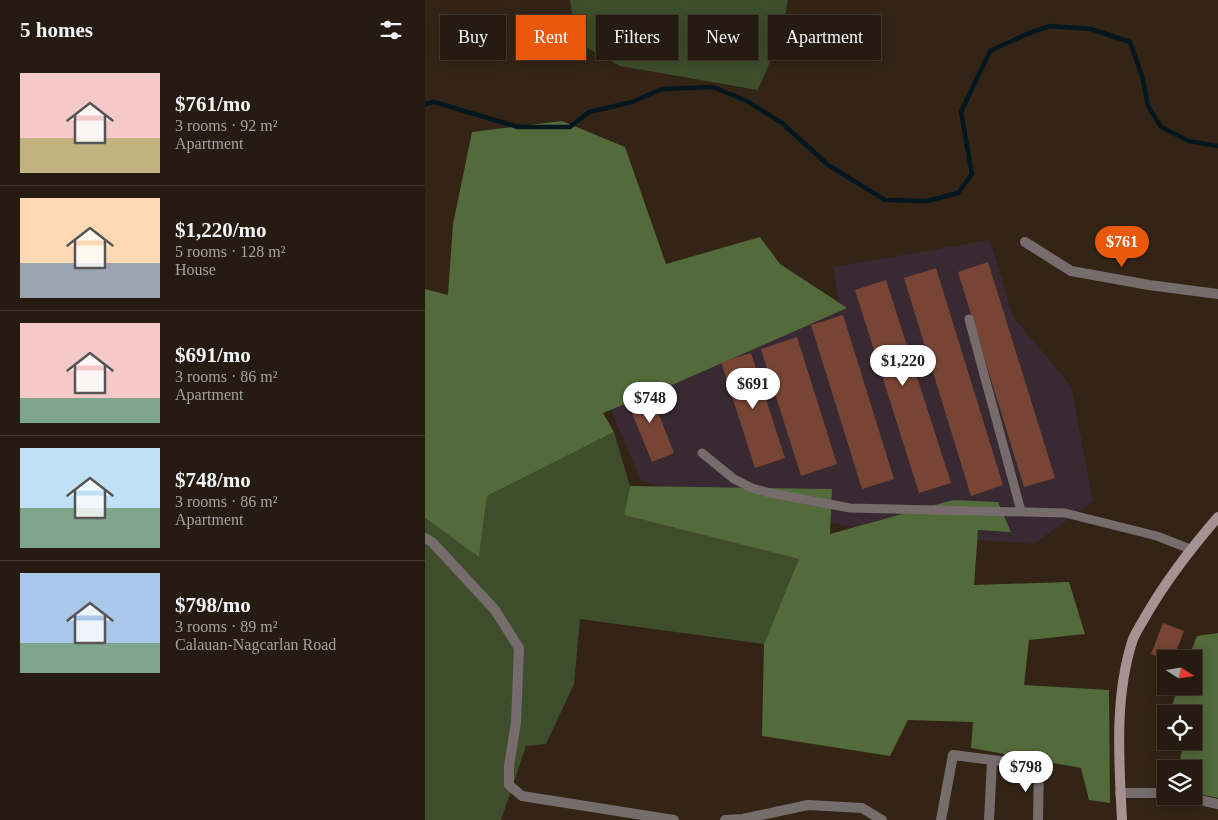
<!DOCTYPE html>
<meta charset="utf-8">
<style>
body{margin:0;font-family:Georgia,serif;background:#32281e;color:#f1f3f6;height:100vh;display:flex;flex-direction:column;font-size:19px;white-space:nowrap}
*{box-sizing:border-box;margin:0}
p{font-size:16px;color:#a4a19f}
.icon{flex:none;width:28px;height:28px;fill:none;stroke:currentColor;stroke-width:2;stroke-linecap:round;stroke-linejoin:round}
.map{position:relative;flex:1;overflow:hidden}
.sheet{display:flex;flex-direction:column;background:#261b10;width:425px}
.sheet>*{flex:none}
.top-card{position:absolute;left:15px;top:15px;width:475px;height:45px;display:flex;gap:10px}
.needle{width:32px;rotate:102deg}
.fabs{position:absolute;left:732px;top:650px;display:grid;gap:10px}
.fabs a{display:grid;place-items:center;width:45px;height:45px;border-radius:0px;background:#261b10;box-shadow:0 2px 12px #0003,0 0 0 1px #423930;font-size:25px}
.price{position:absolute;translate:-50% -42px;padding:0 11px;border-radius:18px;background:#fff;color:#222;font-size:16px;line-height:32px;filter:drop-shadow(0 1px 2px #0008)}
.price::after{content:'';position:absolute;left:50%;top:30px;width:15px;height:11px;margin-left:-8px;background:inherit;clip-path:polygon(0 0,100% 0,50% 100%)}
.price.selected{background:#ea580c;color:#fff}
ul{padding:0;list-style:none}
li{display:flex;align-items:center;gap:15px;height:125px;padding:0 20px}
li+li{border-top:1px solid #423930}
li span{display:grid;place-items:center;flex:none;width:140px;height:100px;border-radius:0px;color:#555}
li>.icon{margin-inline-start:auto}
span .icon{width:60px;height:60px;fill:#fffc;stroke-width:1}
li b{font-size:21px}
h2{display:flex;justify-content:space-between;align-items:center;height:60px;padding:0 20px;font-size:21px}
.chip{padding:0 18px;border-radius:0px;background:#261b10;box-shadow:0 2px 12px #0003,0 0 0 1px #423930;font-size:18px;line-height:45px}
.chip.selected{background:#ea580c;color:#fff}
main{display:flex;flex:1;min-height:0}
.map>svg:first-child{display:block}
</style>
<main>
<section class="sheet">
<h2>5 homes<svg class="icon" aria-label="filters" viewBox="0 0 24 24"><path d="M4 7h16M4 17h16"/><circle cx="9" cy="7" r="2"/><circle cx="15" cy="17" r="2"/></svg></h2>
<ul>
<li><span style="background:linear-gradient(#f6c9c9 65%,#c2b280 0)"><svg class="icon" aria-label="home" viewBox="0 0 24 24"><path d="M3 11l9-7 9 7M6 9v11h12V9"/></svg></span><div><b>$761/mo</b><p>3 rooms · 92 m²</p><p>Apartment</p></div></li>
<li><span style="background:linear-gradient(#ffd9b3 65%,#9aa5b1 0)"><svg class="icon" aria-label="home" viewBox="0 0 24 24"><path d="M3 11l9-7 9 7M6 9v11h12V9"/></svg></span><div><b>$1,220/mo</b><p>5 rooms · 128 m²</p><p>House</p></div></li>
<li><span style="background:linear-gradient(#f6c9c9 75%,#7fa58c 0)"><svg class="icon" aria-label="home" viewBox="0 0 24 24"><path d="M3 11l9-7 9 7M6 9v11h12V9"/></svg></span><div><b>$691/mo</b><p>3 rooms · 86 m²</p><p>Apartment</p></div></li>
<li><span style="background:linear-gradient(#bfe0f5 60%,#7fa58c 0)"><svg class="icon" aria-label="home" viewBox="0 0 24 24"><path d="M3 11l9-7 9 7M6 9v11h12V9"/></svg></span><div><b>$748/mo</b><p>3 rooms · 86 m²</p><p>Apartment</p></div></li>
<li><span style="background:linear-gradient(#a9c7e8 70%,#7fa58c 0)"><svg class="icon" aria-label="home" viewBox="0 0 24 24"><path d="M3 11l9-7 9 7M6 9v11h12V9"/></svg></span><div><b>$798/mo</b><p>3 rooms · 89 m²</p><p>Calauan-Nagcarlan Road</p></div></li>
</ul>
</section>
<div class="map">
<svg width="793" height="820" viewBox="0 0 793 820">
<rect width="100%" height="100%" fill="#332416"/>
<polygon fill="#392933" points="565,240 588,317 646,386 668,501 609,544 467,534 322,507 216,481 174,382 414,303 408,267"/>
<g fill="#3e4e2c">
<polygon points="145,0 363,0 357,33 333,90 195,66 151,42"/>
<polygon points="189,432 205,486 199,515 375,559 339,644 155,619 149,684 121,744 101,746 76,820 0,820 0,518 54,556 62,496"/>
</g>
<g fill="#536a3a">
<polygon points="137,121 200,147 241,264 335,237 355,264 422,308 247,385 178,413 189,432 62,496 54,557 0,518 0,289 23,295 28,224 47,132"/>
<polygon points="205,486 407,489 405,534 528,500 573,502 586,532 553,530 549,585 644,582 660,634 604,640 599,685 684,690 685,803 664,800 656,768 546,748 548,722 483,720 465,756 337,736 339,644 374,559 199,515"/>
<polygon points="793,633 793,798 769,793 769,769 753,769 759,741 769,741 769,714 764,714 765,708 747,705 754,686 769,686 769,659 763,659 772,636"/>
</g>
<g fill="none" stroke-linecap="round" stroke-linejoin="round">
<polyline stroke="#04171e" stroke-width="4.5" points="0,104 9,102 93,127 145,127 164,112 207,102 237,89 288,87 322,101 357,123 403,165 460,200 502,201 533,193 547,174 536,112 565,51 602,34 625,26 666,29 705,42 718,79 723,106 736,127 764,141 793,146"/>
</g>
<g fill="#784534">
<polygon points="563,262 630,478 599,487 533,272"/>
<polygon points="511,268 578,485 546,496 479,278"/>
<polygon points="461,280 526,483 494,493 430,290"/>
<polygon points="418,315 469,479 437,489 386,325"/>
<polygon points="372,337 412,464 376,476 336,349"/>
<polygon points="326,353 360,458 330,468 296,362"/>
<polygon points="223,387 249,453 227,462 200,396"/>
<polygon points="738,623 759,631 748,659 741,660 726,654"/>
</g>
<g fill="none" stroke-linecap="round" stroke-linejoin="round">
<g stroke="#776c6c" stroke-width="9">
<polyline points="544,319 596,511"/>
<polyline points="277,453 309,479 327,488 345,493 425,508 640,513 732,536 765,549"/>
</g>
<g stroke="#776c6c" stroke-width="10">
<polyline points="600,242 646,271 724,285 793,294"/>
<polyline points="695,793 741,793"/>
<polyline points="757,796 793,804"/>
<polyline points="516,820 528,755 614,766 613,820"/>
<polyline points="564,820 567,761"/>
</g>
<g stroke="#776c6c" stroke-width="10">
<polyline points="0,538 7,542 70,610 94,648 91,722 84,766 84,785 97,796 249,820"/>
<polyline points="300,820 318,819 383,805 437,808 457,820"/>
</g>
<path stroke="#a59293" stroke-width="10" d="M697,820C694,761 689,696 708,639C712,630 718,621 723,612C743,578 767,547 793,517"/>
</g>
</svg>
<div class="fabs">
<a><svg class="needle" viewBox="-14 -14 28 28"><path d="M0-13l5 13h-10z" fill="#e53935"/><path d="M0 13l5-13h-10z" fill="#a4a19f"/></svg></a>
<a><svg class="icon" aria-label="locate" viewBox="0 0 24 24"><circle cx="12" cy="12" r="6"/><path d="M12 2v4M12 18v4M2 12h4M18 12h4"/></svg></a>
<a><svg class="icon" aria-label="layers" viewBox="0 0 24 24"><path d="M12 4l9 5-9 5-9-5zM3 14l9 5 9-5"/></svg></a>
</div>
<b class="price selected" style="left:697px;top:268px">$761</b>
<b class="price" style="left:478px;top:387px">$1,220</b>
<b class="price" style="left:328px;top:410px">$691</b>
<b class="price" style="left:225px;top:424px">$748</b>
<b class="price" style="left:601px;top:793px">$798</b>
<div class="top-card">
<a class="chip">Buy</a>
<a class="chip selected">Rent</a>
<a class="chip">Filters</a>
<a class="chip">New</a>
<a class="chip">Apartment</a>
</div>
</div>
</main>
